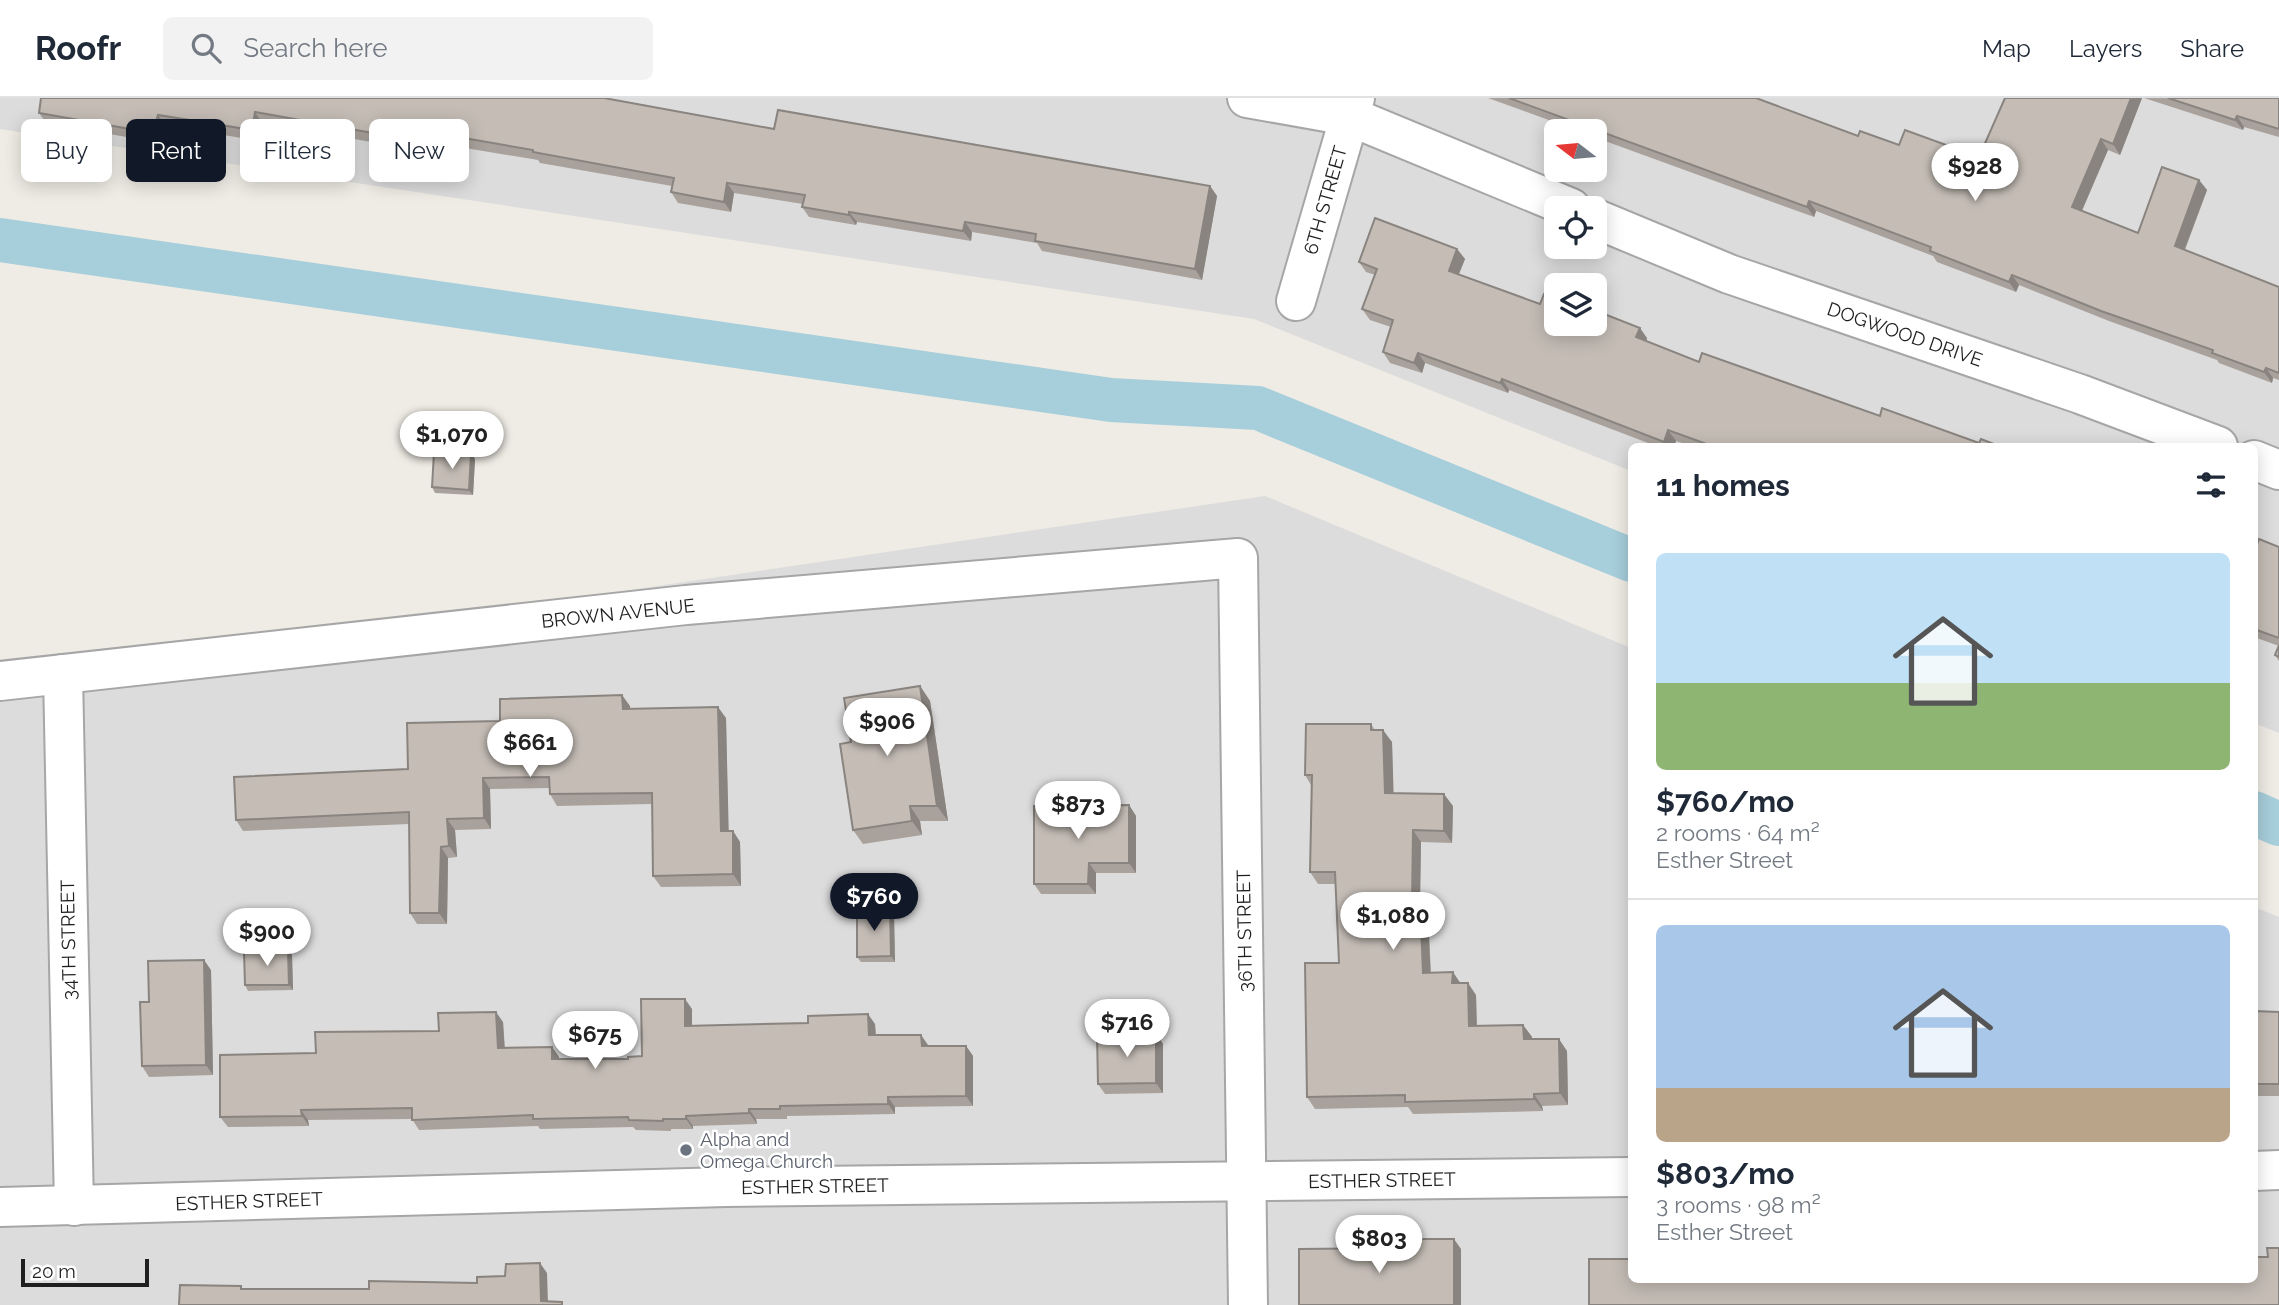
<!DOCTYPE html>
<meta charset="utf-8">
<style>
body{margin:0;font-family:Raleway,sans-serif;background:#f2f2f3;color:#1f2937;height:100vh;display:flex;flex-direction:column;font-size:26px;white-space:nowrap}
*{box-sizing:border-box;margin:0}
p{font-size:23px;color:#747a83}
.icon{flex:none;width:38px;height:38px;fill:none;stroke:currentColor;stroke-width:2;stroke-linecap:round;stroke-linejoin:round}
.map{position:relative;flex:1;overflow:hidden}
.side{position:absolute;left:1628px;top:345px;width:630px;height:840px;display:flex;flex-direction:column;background:#fff;border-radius:10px;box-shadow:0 4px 18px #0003}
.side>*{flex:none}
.guide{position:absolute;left:21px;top:21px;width:665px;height:63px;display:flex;gap:14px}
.needle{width:46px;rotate:286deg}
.fabs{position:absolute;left:1544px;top:21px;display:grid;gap:14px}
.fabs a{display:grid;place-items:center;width:63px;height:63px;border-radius:10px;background:#fff;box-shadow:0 4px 18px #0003;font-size:35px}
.scale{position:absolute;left:21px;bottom:18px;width:128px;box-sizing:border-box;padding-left:7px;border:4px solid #1f1f1f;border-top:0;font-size:19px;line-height:24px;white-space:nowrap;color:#1f1f1f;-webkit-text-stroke:5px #fff;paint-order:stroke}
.price{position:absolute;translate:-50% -60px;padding:0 16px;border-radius:24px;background:#fff;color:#222;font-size:23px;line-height:46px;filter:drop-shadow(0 2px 4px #0008)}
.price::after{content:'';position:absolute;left:50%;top:42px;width:21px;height:16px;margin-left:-10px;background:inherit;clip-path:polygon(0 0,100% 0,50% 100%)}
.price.active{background:#111827;color:#fff}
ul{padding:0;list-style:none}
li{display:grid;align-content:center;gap:14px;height:371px;padding:0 28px}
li+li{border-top:2px solid #e0e1e3}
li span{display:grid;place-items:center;height:217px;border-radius:10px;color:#555}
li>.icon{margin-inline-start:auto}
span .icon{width:126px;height:126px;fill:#fffc;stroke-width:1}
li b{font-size:30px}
h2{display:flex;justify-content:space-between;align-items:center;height:84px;padding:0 28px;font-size:30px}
.chip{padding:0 24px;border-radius:10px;background:#fff;box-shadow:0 4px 18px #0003;font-size:24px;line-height:63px}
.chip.active{background:#111827;color:#fff}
header{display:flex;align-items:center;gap:42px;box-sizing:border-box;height:98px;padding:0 35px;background:#fff;border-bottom:2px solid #e0e1e3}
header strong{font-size:33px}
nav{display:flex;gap:38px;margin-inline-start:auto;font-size:24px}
.search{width:490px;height:63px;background:#f2f2f3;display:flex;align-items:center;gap:18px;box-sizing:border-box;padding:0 24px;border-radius:10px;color:#747a83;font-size:26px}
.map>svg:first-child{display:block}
</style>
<header>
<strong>Roofr</strong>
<div class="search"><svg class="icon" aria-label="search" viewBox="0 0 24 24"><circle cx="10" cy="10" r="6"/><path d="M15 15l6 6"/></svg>Search here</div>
<nav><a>Map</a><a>Layers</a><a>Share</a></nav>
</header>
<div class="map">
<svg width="2279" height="1207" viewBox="0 0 2279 1207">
<rect width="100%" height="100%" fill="#efece5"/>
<g fill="#dddcdc" fill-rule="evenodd">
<path d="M0,0H2279V635L2254,625V348H1631V373L1254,221L0,31ZM1556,33H1594V72H1556ZM1556,110H1594V149H1556ZM1556,187H1594V226H1556Z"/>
<polygon points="1265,398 1631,550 1631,1181 2254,1181 2254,809 2279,819 2279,1207 0,1207 0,582 63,576"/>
</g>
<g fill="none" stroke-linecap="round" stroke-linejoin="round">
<g stroke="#a7cedb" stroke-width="44">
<polyline points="0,142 1111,302 1258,310 1631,462"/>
<polyline points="2254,715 2279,726"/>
</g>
<g stroke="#a6a6a6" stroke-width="42">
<g id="minor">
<polyline points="1247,0 1349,18 1571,110"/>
<polyline points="1594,120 1729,176 2080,296 2218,348"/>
<polyline points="1296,203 1355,0"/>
<polyline points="2254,362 2279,372"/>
<polyline points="63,576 74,1108"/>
<polyline points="0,583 686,507 1238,460 1248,1207"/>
<polyline points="2254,1073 2279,1072"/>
<polyline points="0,1109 726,1089 1631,1079"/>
</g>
</g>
<use href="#minor" stroke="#fff" stroke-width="38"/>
</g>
<g fill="#a9a29c">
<polygon points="1488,0 1756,0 1858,38 1899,47 1979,59 2005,0 2142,0 2120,57 2108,52 2082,113 2138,135 2199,82 2207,92 2185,152 2279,189 2279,282 2273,280 2272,285 2219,265 2217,262 2109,223 2019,187 2016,194 1937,164 1933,158 1816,113 1814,119 1594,39 1594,33 1579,33"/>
<polygon points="2144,0 2279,0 2279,39 2244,29 2243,32"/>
<polygon points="612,1 774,31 1210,88 1217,98 1202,182 1042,153 1037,145 972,134 971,143 857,124 856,127 809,119 802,109 803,106 734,95 731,114 678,105 671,94 672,88 540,65 538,62 465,50 463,62 380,49 377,45 262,25 259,43 165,27 161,45 46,25 39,15"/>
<polygon points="1457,151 1465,161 1459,176 1540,206 1647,240 1646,243 1699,264 1880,318 1979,345 1999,348 1691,348 1676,343 1674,348 1656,348 1509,292 1508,295 1425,265 1422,275 1390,265 1383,254 1391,229 1370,222 1362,211 1375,177 1366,174 1359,164"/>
<polygon points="471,356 475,361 473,397 435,395 432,389"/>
<polygon points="2279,449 2279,563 2275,557 2279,548 2254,539 2254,455"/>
<polygon points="920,588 930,603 948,723 920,723 922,737 863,746 853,732 851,644"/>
<polygon points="630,608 630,611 726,620 728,733 733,733 740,744 741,788 661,789 653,778 652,706 557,708 550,696 549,690 490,691 491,731 455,732 457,759 448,760 447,826 417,826 410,815 409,726 243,733 236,722 408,671 500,623"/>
<polygon points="1371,626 1375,632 1392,644 1393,696 1453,708 1452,745 1421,744 1420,804 1428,816 1431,875 1460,885 1476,897 1477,928 1523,927 1532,939 1532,941 1567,953 1568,1007 1542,1008 1543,1013 1413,1016 1408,1009 1315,1011 1307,999 1339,865 1336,786 1318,786 1310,774 1311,687 1305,677"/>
<polygon points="1129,707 1136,718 1136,775 1096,775 1096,796 1041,796 1034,786"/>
<polygon points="890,811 894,817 895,864 861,864 857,859"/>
<polygon points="288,852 292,857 293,892 248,893 245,887"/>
<polygon points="211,872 213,977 149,979 142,968"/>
<polygon points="692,911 692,928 875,926 876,937 928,947 928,948 966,948 973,958 973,1008 895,1009 895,1016 787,1018 787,1021 756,1021 757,1026 693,1028 693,1031 671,1031 671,1033 636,1032 633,1029 540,1031 538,1028 419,1032 412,1021 308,1022 309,1028 228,1029 220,1019 316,955 439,933 503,924 505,950 552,949 559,959 559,961 628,961 642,958"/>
<polygon points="2254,913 2279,914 2279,998 2254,998"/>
<polygon points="1156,936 1163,946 1163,995 1105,996 1098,986"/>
</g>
<g fill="#89847f">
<polygon points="2131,0 2142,0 2120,57 2113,46"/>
<polygon points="255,14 262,25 259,43 252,32"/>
<polygon points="158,17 165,27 161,45 153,35"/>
<polygon points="2237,18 2244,29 2243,32 2235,22"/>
<polygon points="458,39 465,50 463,62 456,51"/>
<polygon points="2101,41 2108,52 2079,119 2072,109"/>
<polygon points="2199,82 2207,92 2182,158 2175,148"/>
<polygon points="727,85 734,95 731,114 724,104"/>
<polygon points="1210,88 1217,98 1202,182 1195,171"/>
<polygon points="1809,103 1816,113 1814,119 1807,109"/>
<polygon points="849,114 857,124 856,127 849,117"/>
<polygon points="965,124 972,134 971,143 963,133"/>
<polygon points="1457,151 1465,161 1456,183 1449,173"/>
<polygon points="2012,177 2019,187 2016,194 2009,184"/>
<polygon points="1640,230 1647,240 1644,250 1636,239"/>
<polygon points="1418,255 1425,265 1422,275 1414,265"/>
<polygon points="2266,270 2273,280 2272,285 2264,274"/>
<polygon points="1502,281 1509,292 1508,295 1500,285"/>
<polygon points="1668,332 1676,343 1674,348 1667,348 1664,344"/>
<polygon points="471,356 475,361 473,397 469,392"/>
<polygon points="920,588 930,603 948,723 937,708"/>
<polygon points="622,597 630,608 631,622 623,611"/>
<polygon points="718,609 726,620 729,744 721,733"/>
<polygon points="1383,632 1392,644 1394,707 1385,695"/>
<polygon points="483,680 490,691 491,731 484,720"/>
<polygon points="1444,696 1453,708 1452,745 1444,733"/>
<polygon points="1129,707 1136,718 1136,775 1129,765"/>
<polygon points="910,708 920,723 922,737 912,723"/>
<polygon points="447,721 455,732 457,759 449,748"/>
<polygon points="1413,732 1421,744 1420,804 1428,816 1431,887 1423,875 1412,804"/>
<polygon points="733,733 740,744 741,788 733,776"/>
<polygon points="441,749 448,760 447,826 439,815"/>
<polygon points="1089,765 1096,775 1096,796 1088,786"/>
<polygon points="890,811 894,817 895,864 891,858"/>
<polygon points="288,852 292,857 293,892 289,887"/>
<polygon points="204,862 211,872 213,977 206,967"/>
<polygon points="1453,874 1461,886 1452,885"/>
<polygon points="1468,885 1476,897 1477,940 1469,928"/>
<polygon points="685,901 692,911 692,938 685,928"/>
<polygon points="496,914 503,924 505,960 498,950"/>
<polygon points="868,916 875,926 876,947 869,937"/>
<polygon points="1523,927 1532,939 1532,953 1524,941"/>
<polygon points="1156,936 1163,946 1163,995 1156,985"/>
<polygon points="921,937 928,947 929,958 922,948"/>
<polygon points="1559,941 1567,953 1568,1007 1560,995"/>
<polygon points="966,948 973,958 973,1008 966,998"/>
<polygon points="552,949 559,959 559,971 552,961"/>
<polygon points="1534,996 1542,1008 1543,1013 1534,1001"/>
<polygon points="888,999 895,1009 895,1016 888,1006"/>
<polygon points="749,1011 756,1021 757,1026 749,1015"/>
<polygon points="301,1012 308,1022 309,1028 302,1018"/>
<polygon points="686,1018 693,1028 693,1031 686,1021"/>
<polygon points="1454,1141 1461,1151 1461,1207 1454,1207"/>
<polygon points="540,1165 547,1175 548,1207 541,1203"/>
</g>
<g fill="#c4bcb5" stroke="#89847f" stroke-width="2">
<polygon points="41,0 604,0 774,31 778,12 1210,88 1195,171 1035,143 1036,136 965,124 963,133 849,114 849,117 802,109 805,97 727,85 724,104 671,94 674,80 533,54 533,52 458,39 456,51 373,39 373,35 255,14 252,32 158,17 153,35 39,15"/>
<polygon points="1509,0 1756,0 1858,38 1860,33 1899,47 1905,32 1979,59 2005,0 2131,0 2113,46 2101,41 2072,109 2138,135 2162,69 2199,82 2175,148 2279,189 2279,275 2266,270 2264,274 2212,255 2213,252 2101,213 2012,177 2009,184 1930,153 1931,149 1809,103 1807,109"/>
<polygon points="2168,0 2279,0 2279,31 2237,18 2235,22"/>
<polygon points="1375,120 1457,151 1449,173 1540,206 1544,196 1556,200 1556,226 1594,226 1594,212 1640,230 1636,239 1699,264 1702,255 1880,318 1882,310 1979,345 1981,341 1999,348 1712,348 1668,332 1664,344 1502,281 1500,285 1418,255 1414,265 1383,254 1393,222 1362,211 1377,171 1359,164"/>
<polygon points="434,354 471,356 469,392 432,389"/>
<polygon points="2259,441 2279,449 2279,540 2254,531 2254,455"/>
<polygon points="2279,547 2279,559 2275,557"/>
<polygon points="920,588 937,708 910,708 912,723 853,732 840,646 851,644 844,600"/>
<polygon points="622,597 623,611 718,609 721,733 733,733 733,776 653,778 652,695 550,696 549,679 483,680 484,720 447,721 449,748 441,749 439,815 410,815 409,714 236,722 234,679 408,671 407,625 500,623 500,601"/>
<polygon points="1306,626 1371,626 1371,632 1383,632 1385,695 1444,696 1444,733 1413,732 1412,804 1420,804 1423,875 1453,874 1452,885 1468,885 1469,928 1523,927 1524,941 1559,941 1560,995 1534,996 1534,1001 1405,1004 1405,997 1307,999 1305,865 1339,865 1335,774 1310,774 1312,677 1305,677"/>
<polygon points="1129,707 1129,765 1089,765 1088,786 1034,786 1034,708"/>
<polygon points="890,811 891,858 857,859 857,812"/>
<polygon points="288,852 289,887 245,887 244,853"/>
<polygon points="204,862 206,967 142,968 140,904 149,904 148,863"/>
<polygon points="641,901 685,901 685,928 808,925 808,918 868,916 869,937 921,937 922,948 966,948 966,998 888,999 888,1006 780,1008 780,1011 749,1011 749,1015 686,1018 686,1021 663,1021 663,1023 629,1022 628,1019 533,1021 533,1017 412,1022 412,1010 301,1012 302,1018 220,1019 220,957 316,955 315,934 439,933 438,915 496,914 498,950 552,949 552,961 628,961 628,959 642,958"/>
<polygon points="2254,913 2279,914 2279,986 2254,986"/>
<polygon points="1156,936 1156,985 1098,986 1097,937"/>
<polygon points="1398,1141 1454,1141 1454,1207 1299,1207 1299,1151 1398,1150"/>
<polygon points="2267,1150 2279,1150 2279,1207 1589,1207 1589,1161 1631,1161 1631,1181 2254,1181 2254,1159 2268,1159"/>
<polygon points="540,1165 541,1203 562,1204 562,1207 179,1207 180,1187 241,1188 241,1191 369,1191 369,1183 477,1185 477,1179 505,1178 506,1166"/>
</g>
<circle fill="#6b7280" stroke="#fff" stroke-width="2.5" cx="686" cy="1052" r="7"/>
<g text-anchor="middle" stroke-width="5" stroke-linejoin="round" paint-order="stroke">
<g font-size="19" fill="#1f1f1f" stroke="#fff">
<text transform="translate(1325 102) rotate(-74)" y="7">6TH STREET</text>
<text transform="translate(1905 236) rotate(19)" y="7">DOGWOOD DRIVE</text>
<text transform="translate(618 515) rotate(-6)" y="7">BROWN AVENUE</text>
<text transform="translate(1244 833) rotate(-91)" y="7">36TH STREET</text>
<text transform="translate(68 842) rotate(-91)" y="7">34TH STREET</text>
<text transform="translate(1382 1082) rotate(-1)" y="7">ESTHER STREET</text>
<text transform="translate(815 1088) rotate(-1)" y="7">ESTHER STREET</text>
<text transform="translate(249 1103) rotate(-2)" y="7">ESTHER STREET</text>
</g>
<g font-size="19" fill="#5b616d" stroke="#fff" text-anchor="start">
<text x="700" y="1048">Alpha and<tspan x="700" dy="22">Omega Church</tspan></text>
</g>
</g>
</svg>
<div class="fabs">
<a><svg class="needle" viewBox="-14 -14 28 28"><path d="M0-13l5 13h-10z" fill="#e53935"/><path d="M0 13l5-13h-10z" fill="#747a83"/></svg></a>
<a><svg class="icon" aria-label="locate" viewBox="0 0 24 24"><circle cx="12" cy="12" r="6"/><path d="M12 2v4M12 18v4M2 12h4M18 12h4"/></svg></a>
<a><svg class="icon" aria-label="layers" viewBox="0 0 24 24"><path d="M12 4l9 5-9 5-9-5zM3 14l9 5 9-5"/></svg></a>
</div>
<div class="scale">20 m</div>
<b class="price" style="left:1975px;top:105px">$928</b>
<b class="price" style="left:452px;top:373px">$1,070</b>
<b class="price" style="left:887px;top:660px">$906</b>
<b class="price" style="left:530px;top:681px">$661</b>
<b class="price" style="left:1078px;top:743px">$873</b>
<b class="price active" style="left:874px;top:835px">$760</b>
<b class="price" style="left:1393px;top:854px">$1,080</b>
<b class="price" style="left:267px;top:870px">$900</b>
<b class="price" style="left:1127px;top:961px">$716</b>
<b class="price" style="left:595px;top:973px">$675</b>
<b class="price" style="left:1379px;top:1177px">$803</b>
<div class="guide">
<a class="chip">Buy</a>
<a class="chip active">Rent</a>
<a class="chip">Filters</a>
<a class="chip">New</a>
</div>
<section class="side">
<h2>11 homes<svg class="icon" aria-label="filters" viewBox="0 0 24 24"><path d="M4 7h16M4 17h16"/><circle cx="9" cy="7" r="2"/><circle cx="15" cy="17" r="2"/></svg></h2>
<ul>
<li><span style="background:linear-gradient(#bfe0f5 60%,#8fb573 0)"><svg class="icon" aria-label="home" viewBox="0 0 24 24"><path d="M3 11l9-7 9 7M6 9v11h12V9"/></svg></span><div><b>$760/mo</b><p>2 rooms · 64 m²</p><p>Esther Street</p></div></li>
<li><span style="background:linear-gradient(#a9c7e8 75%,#b9a48a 0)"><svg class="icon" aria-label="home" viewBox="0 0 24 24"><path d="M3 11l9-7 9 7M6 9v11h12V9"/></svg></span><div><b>$803/mo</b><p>3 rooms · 98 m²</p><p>Esther Street</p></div></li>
</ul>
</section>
</div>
